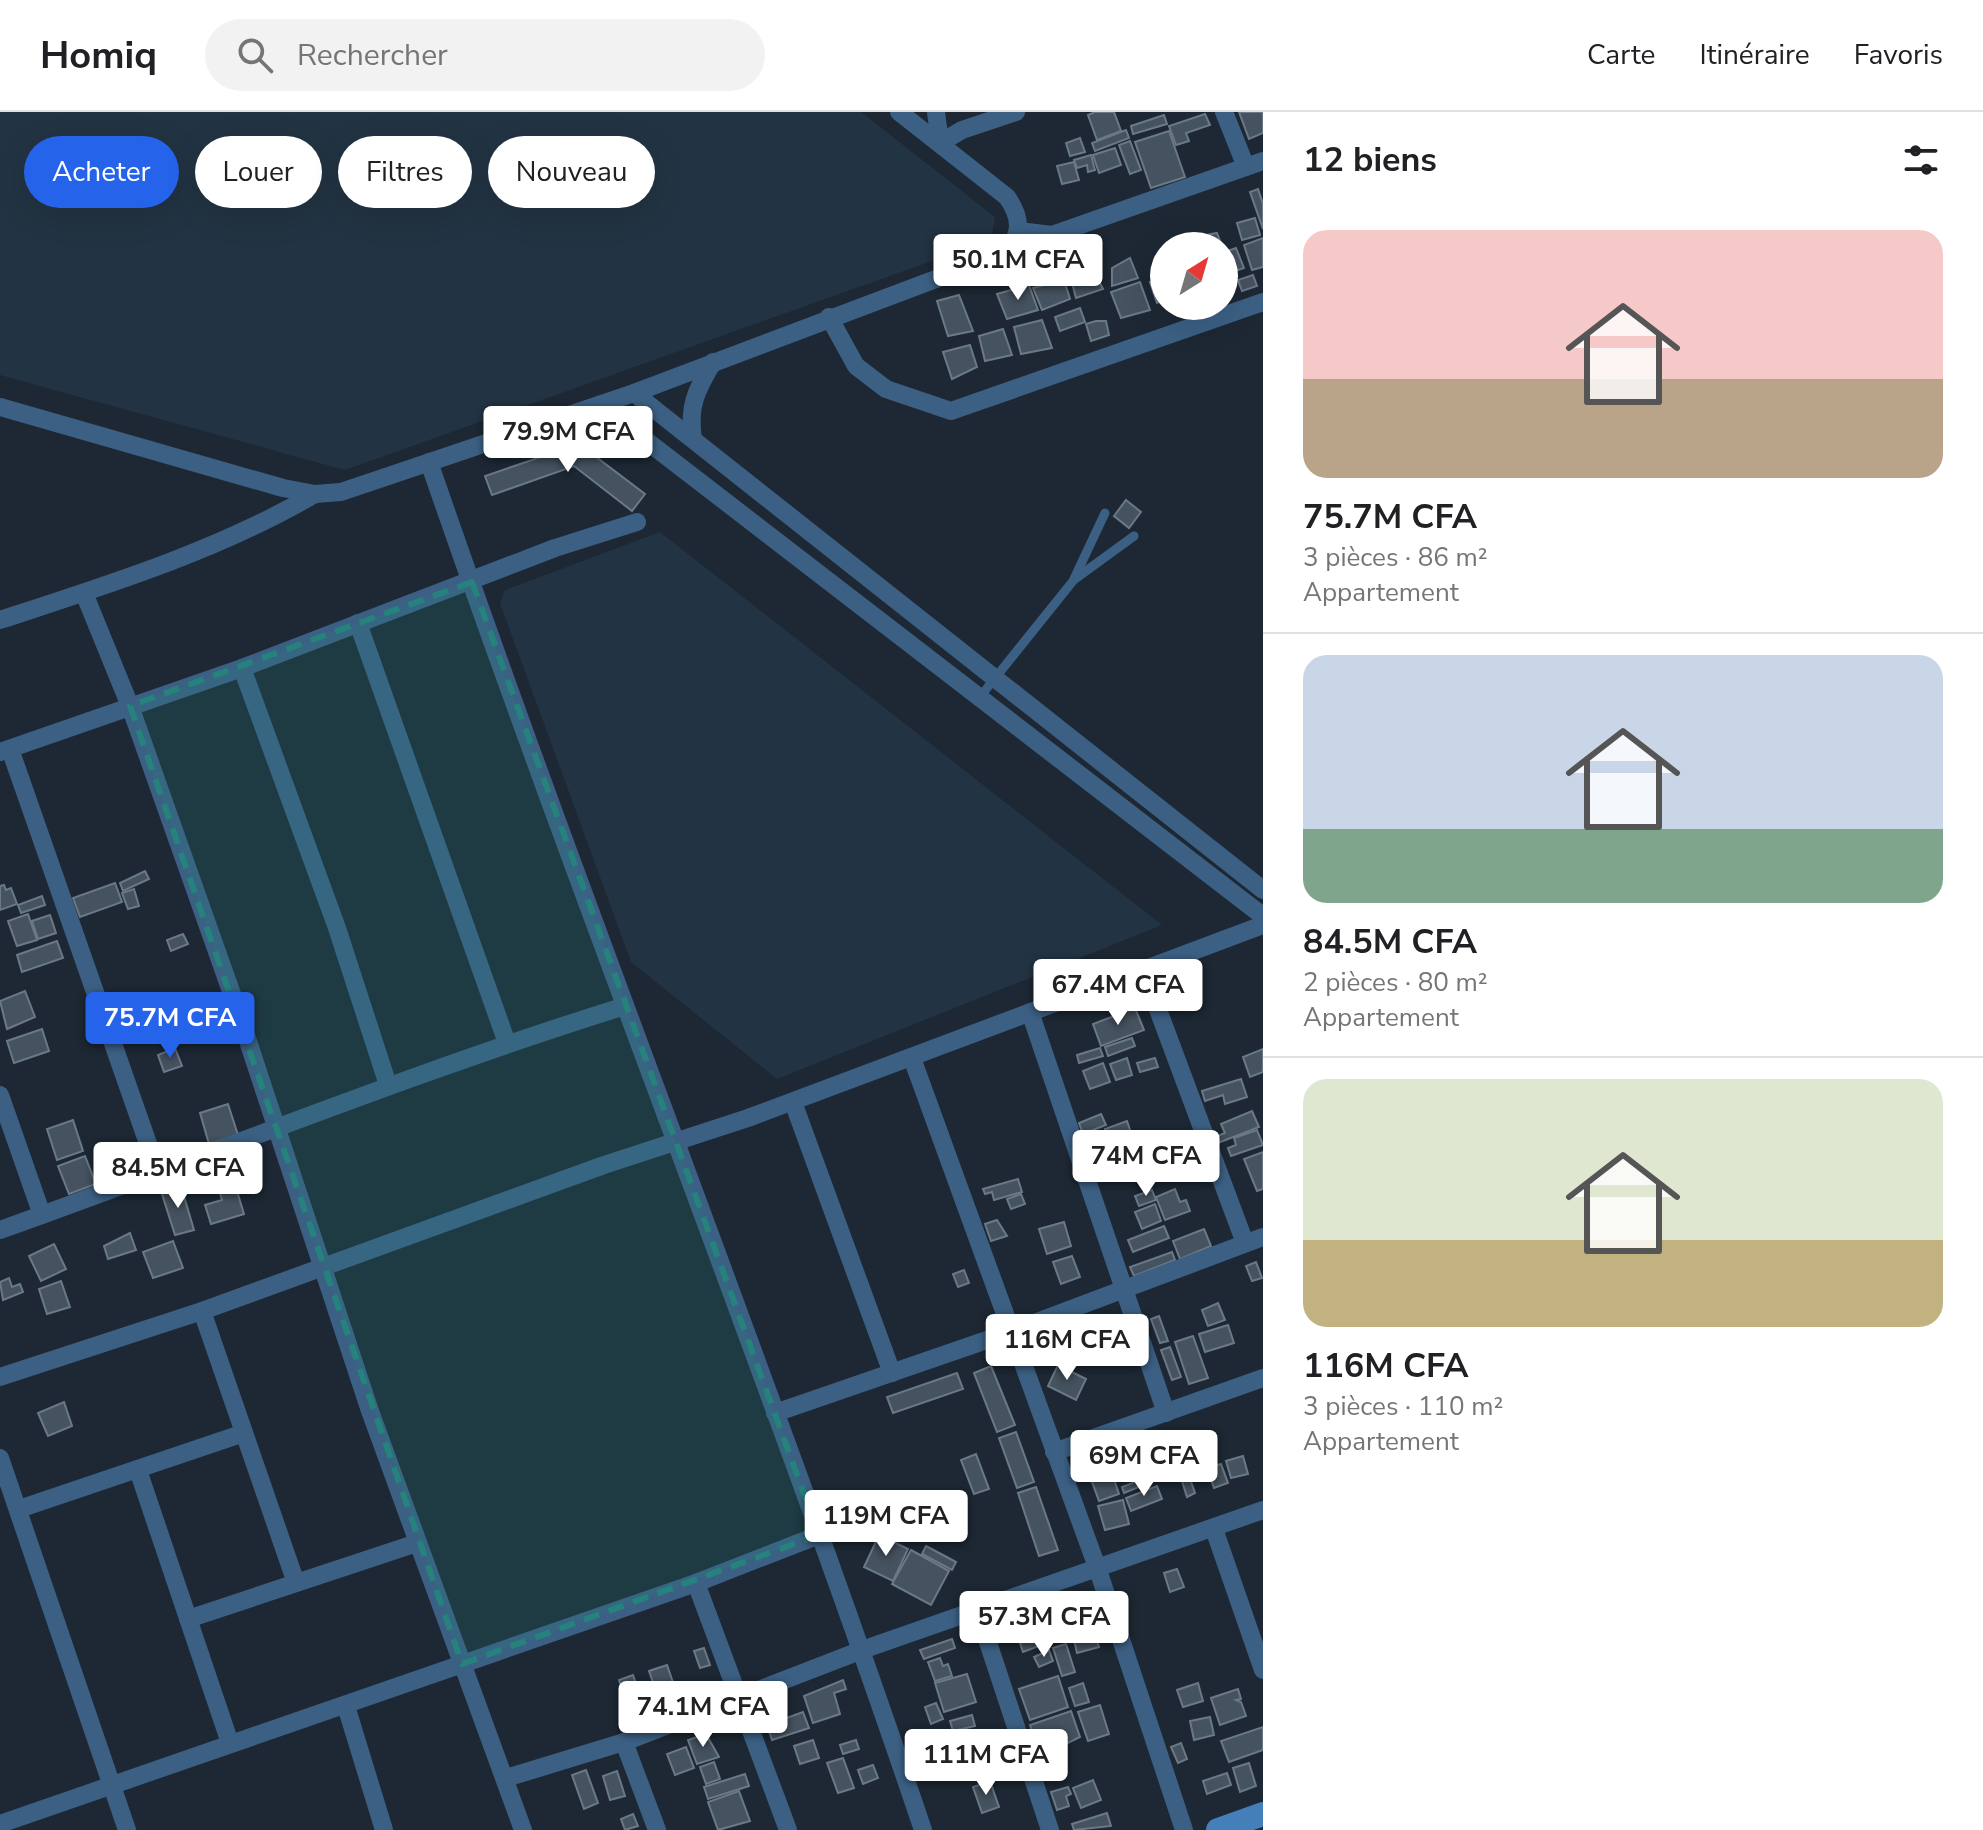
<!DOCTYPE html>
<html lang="fr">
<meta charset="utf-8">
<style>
body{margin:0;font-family:"Nunito Sans",sans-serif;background:#f2f2f2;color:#202124;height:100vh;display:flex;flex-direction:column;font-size:30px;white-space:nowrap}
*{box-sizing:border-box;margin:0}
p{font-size:26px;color:#757577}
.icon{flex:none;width:44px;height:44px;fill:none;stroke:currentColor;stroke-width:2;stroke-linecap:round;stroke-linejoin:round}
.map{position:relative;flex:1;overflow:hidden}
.details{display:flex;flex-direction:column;background:#fff;width:720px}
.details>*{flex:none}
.hud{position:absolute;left:24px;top:24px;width:760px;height:72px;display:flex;gap:16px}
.needle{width:52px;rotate:37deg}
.controls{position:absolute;left:1150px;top:120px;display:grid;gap:16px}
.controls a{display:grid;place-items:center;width:88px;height:88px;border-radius:50%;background:#fff;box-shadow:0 8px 32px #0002;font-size:40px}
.price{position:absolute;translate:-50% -68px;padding:0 18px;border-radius:8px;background:#fff;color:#222;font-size:26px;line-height:52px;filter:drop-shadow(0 2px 4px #0008)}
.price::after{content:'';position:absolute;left:50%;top:48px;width:24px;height:18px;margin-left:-12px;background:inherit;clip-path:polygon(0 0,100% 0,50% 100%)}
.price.current{background:#2563eb;color:#fff}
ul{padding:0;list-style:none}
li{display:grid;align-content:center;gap:16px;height:424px;padding:0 40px}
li+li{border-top:2px solid #e0e0e0}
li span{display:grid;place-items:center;height:248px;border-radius:24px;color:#555}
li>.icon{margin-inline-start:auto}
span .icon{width:144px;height:144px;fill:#fffc;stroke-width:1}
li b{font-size:34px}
h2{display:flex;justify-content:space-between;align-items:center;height:96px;padding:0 40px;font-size:34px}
.chip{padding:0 28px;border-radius:36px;background:#fff;box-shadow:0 8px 32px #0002;font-size:28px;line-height:72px}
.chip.current{background:#2563eb;color:#fff}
header{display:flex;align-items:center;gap:48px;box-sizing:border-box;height:112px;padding:0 40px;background:#fff;border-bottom:2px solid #e0e0e0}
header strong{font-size:38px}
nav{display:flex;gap:44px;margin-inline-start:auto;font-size:28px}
.search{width:560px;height:72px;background:#f2f2f2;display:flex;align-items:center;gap:20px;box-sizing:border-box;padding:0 28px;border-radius:44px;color:#757577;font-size:30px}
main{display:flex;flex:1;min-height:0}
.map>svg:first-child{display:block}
</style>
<header>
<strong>Homiq</strong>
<div class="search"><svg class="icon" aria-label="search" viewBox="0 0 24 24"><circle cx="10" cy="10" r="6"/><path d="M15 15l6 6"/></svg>Rechercher</div>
<nav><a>Carte</a><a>Itinéraire</a><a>Favoris</a></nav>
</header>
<main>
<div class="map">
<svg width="1263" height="1718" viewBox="0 0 1263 1718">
<rect width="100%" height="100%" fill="#1d2834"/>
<g fill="#223343">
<polygon points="0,0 861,0 995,105 991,128 345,358 0,263"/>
<polygon points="660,420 1162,813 777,967 631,850 500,491 505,478"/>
</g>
<g fill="#45525f" stroke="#6b7987" stroke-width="2">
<polygon points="1095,0 1114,0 1121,19 1097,28 1088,3"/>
<polygon points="1239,0 1263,0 1263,21 1249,27"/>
<polygon points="1205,2 1210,13 1186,21 1189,29 1176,33 1169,14"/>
<polygon points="1164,3 1167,12 1133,22 1131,14"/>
<polygon points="1126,18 1129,26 1095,39 1092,31"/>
<polygon points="1169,19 1185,65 1151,76 1135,30"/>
<polygon points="1080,26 1085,40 1070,44 1066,31"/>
<polygon points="1130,29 1141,58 1130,62 1119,33"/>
<polygon points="1115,36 1121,53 1099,61 1093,43"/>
<polygon points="1091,43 1095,58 1088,60 1087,53 1077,56 1074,48"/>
<polygon points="1074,50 1079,68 1062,72 1057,54"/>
<polygon points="1258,77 1263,92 1263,117 1250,80"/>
<polygon points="1255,106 1260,123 1242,128 1237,111"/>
<polygon points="1217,121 1222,134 1205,134 1200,124"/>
<polygon points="1263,126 1263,155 1252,158 1244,133"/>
<polygon points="1236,136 1244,156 1224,163 1224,140"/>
<polygon points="1130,146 1138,166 1112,174 1112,156"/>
<polygon points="1091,153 1103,177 1076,186 1071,167 1078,162 1077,154"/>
<polygon points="1253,163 1257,174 1242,179 1238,168"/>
<polygon points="1164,165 1164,188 1157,191 1150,170"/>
<polygon points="1064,168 1070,187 1042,198 1033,176"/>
<polygon points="1140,170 1150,198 1121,206 1111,180"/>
<polygon points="1029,173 1038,198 1007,207 997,182"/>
<polygon points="959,183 973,219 948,224 937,189"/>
<polygon points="1080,196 1085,210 1060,219 1055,205"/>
<polygon points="1042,208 1052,236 1021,242 1014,215"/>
<polygon points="1096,209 1106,209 1109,223 1091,229 1086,212"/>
<polygon points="1003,217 1012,243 985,249 979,224"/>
<polygon points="970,233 977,255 952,267 943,240"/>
<polygon points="579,332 645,382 632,399 574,354 492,383 485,364"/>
<polygon points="1126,388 1141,400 1129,416 1114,404"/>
<polygon points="145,759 149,767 123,779 120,771"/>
<polygon points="115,771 122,790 80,805 73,786"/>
<polygon points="4,773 6,778 11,776 17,792 0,798 0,774"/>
<polygon points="134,777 139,794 128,797 122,781"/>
<polygon points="42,784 45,793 21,801 18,793"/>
<polygon points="28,802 37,828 17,834 8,809"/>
<polygon points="50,803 56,821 38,827 32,809"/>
<polygon points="183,822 188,832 171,839 167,828"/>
<polygon points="57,829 63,846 22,860 17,843"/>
<polygon points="1181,865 1186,877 1173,884 1167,872"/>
<polygon points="25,879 35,905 7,917 0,889"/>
<polygon points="1135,896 1144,918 1101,934 1093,912"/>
<polygon points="42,917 49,939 14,951 7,929"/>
<polygon points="1132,926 1135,934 1108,944 1105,935"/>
<polygon points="175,936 182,954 164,960 158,943"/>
<polygon points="1100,936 1103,944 1079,951 1077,943"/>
<polygon points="1263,937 1263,960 1250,965 1243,945"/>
<polygon points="1127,946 1132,963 1116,968 1110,952"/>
<polygon points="1155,946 1158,955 1140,960 1137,951"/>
<polygon points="1103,951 1110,970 1090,977 1083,959"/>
<polygon points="1241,967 1247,985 1225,992 1223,983 1205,989 1202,979"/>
<polygon points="228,992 238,1023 209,1032 200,1001"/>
<polygon points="1252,999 1259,1015 1218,1031 1215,1025 1225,1021 1221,1012"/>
<polygon points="1101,1002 1106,1013 1083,1022 1079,1011"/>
<polygon points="73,1008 83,1039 57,1048 47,1017"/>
<polygon points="1127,1009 1131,1021 1110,1029 1105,1017"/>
<polygon points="1257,1018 1263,1033 1231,1044 1228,1036 1236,1033 1234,1026"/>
<polygon points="1131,1022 1136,1038 1094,1053 1091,1047 1112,1040 1108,1030"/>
<polygon points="1263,1040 1263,1077 1257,1079 1244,1047"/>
<polygon points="85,1044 96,1072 69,1082 58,1054"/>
<polygon points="230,1056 244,1102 211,1112 205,1093 222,1088 214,1061"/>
<polygon points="1018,1067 1022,1080 994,1088 992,1080 985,1082 983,1077"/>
<polygon points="181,1074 194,1118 175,1123 161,1079"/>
<polygon points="1175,1077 1180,1090 1186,1088 1190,1099 1165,1108 1156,1085"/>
<polygon points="1152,1078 1156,1088 1139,1094 1135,1084"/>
<polygon points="1021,1082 1025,1092 1011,1097 1007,1087"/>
<polygon points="1155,1092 1161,1109 1142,1117 1135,1100"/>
<polygon points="997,1108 1007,1124 991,1129 985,1112"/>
<polygon points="1064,1110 1071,1134 1047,1142 1039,1117"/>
<polygon points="1164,1114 1169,1126 1133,1140 1128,1128"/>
<polygon points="1204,1117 1211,1134 1180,1147 1173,1129"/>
<polygon points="130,1121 136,1138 108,1147 104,1134"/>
<polygon points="173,1129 183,1156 153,1166 143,1140"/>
<polygon points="54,1132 66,1157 41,1169 29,1144"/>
<polygon points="1172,1140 1175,1148 1134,1164 1130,1155"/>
<polygon points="1072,1144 1080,1165 1061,1172 1053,1150"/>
<polygon points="1256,1150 1262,1166 1252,1169 1246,1154"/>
<polygon points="964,1158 969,1171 958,1175 953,1162"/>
<polygon points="9,1166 12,1175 20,1172 23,1180 3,1188 0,1170"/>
<polygon points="61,1169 70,1195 47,1202 39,1177"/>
<polygon points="1218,1191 1225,1208 1208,1214 1202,1198"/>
<polygon points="1159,1204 1168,1229 1160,1231 1151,1207"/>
<polygon points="1228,1213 1234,1231 1205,1240 1199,1222"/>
<polygon points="1193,1224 1208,1266 1189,1272 1175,1230"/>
<polygon points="1170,1235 1181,1265 1172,1268 1161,1238"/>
<polygon points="1058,1253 1086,1267 1076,1288 1048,1274"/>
<polygon points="991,1254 1015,1313 997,1320 974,1261"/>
<polygon points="957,1261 963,1277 893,1301 887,1285"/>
<polygon points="64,1290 72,1314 48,1324 38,1301"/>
<polygon points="1016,1320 1034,1370 1017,1376 999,1326"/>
<polygon points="1153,1336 1160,1354 1152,1357 1145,1339"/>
<polygon points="1105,1341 1119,1382 1099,1389 1084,1348"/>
<polygon points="976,1342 989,1377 974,1382 961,1348"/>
<polygon points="1243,1344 1248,1362 1231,1366 1226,1349"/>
<polygon points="1221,1352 1228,1371 1214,1376 1207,1356"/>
<polygon points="1152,1363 1154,1369 1124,1381 1122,1375"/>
<polygon points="1189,1364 1195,1381 1187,1385 1181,1366"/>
<polygon points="1157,1374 1162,1387 1131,1399 1126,1386"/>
<polygon points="1036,1375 1058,1438 1039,1444 1018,1381"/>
<polygon points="1123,1388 1129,1412 1105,1418 1098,1394"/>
<polygon points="879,1423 908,1437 893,1469 864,1455"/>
<polygon points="926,1434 956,1450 952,1458 922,1442"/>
<polygon points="911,1438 949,1459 931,1493 892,1472"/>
<polygon points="1177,1457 1184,1475 1170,1480 1164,1461"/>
<polygon points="1036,1499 1039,1507 1017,1514 1014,1506"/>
<polygon points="1044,1522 1047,1531 1023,1540 1020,1531"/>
<polygon points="1095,1522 1099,1535 1077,1541 1074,1528"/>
<polygon points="952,1527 955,1536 924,1547 920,1538"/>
<polygon points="1066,1532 1075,1560 1062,1564 1053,1536"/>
<polygon points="704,1536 710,1553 700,1556 694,1539"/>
<polygon points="1049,1538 1053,1549 1039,1555 1034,1545"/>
<polygon points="940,1546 943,1554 948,1552 952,1564 935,1569 928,1550"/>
<polygon points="667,1553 676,1579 658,1585 649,1559"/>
<polygon points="967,1562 976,1590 944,1600 935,1571"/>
<polygon points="633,1563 639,1580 625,1585 619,1568"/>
<polygon points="1058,1564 1068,1595 1030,1608 1019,1577"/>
<polygon points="843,1568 846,1577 834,1581 840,1602 813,1611 804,1584"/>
<polygon points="1083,1571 1089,1590 1075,1594 1069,1576"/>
<polygon points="1198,1571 1203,1589 1183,1595 1177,1578"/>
<polygon points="1238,1577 1241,1587 1236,1588 1241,1590 1246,1604 1220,1613 1211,1586"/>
<polygon points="936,1591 943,1607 931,1612 925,1595"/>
<polygon points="1100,1593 1109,1622 1088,1629 1078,1600"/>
<polygon points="1071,1599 1080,1625 1041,1644 1030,1613"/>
<polygon points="803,1600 809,1616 772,1628 767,1613"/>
<polygon points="972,1603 975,1614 953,1619 950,1609"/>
<polygon points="1210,1605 1214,1623 1194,1628 1190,1609"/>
<polygon points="1263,1615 1263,1638 1229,1650 1221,1629"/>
<polygon points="706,1622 719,1645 697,1652 688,1628"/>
<polygon points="813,1628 819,1646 800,1652 794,1634"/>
<polygon points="856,1628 859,1637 843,1642 840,1633"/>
<polygon points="1181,1631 1187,1647 1178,1651 1171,1635"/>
<polygon points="686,1635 694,1656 675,1663 667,1642"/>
<polygon points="843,1646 854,1676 838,1681 827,1651"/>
<polygon points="714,1650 720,1667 706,1672 700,1655"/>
<polygon points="1249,1651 1256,1674 1240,1680 1233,1656"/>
<polygon points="873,1653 878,1666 863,1672 858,1658"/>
<polygon points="586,1658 598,1691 584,1697 572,1663"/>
<polygon points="617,1659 625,1684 610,1688 603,1664"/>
<polygon points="1227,1661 1231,1673 1207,1682 1203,1669"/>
<polygon points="745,1662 749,1674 708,1687 704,1675"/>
<polygon points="1093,1668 1101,1688 1081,1696 1073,1676"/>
<polygon points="990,1669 999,1695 982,1701 973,1675"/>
<polygon points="1068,1675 1071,1682 1066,1684 1069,1694 1057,1698 1051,1680"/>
<polygon points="739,1679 750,1709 718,1718 708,1690"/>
<polygon points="1107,1701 1111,1714 1074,1718 1072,1712"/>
<polygon points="633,1702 638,1714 625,1718 621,1707"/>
</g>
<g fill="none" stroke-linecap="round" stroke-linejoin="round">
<g stroke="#3c6084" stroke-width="9">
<polyline points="1075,467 1134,424"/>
<polyline points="979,586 1073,469 1105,401"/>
</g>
<g stroke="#3c6084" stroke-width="18">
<polyline points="936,0 940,31 962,18 1016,0"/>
<polyline points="1224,0 1246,55"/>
<polyline points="1019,119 1052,123 1263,49"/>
<polyline points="829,205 856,254 886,277 951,299 1263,190"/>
<polyline points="634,281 1263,778"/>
<polyline points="600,293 1263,804"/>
<path d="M0,295L283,376L315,382L341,380L634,281L1002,142C1023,124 1022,107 1007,85L899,0"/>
<path d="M693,327C688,295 696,278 713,250"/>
<path d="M429,350C587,808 768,1259 923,1718"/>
<polyline points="84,481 130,594 238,899 370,1299 523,1718"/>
<path d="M0,508C107,473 217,439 315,382"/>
<polyline points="358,511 507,931"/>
<polyline points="242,556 337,816 388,973"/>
<polyline points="10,637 159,1063"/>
<polyline points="0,640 242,556 555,436 637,410"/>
<polyline points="1144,860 1245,1131"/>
<polyline points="1030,900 1166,1301"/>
<polyline points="912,946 1097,1455 1184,1718"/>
<polyline points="0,983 42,1103"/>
<polyline points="793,990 892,1261"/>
<path d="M0,1118C208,1044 413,960 625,894"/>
<polyline points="202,1199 296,1471"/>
<polyline points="0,1265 202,1199 604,1053 748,1006 1263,813"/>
<polyline points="775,1301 1010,1220 1263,1125"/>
<polyline points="1054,1340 1263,1266"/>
<polyline points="0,1346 127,1718"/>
<polyline points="138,1358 230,1631"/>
<polyline points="19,1397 244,1321"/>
<polyline points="1214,1417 1263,1558"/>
<polyline points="696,1471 788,1718"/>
<polyline points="977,1497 1050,1718"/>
<polyline points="188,1507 417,1431"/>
<polyline points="346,1594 384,1718"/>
<polyline points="624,1630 657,1718"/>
<polyline points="506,1666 624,1630 862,1538 1263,1398"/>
<polyline points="0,1712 696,1471 819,1423"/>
</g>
<polyline stroke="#447fb9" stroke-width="24" points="1218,1718 1263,1702"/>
</g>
<path fill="#25827c" fill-opacity="0.2" stroke="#25827c" stroke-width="6" stroke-dasharray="16 10" stroke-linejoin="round" d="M472,470L819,1423L462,1552L130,594Z"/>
</svg>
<div class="controls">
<a><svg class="needle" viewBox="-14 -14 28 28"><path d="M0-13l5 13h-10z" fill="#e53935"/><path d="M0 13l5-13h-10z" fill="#757577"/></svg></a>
</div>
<b class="price" style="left:1018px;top:190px">50.1M CFA</b>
<b class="price" style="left:568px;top:362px">79.9M CFA</b>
<b class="price" style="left:1118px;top:915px">67.4M CFA</b>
<b class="price current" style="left:170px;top:948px">75.7M CFA</b>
<b class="price" style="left:1146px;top:1086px">74M CFA</b>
<b class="price" style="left:178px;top:1098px">84.5M CFA</b>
<b class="price" style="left:1067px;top:1270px">116M CFA</b>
<b class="price" style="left:1144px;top:1386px">69M CFA</b>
<b class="price" style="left:886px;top:1446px">119M CFA</b>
<b class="price" style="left:1044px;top:1547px">57.3M CFA</b>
<b class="price" style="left:703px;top:1637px">74.1M CFA</b>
<b class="price" style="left:986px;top:1685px">111M CFA</b>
<div class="hud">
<a class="chip current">Acheter</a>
<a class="chip">Louer</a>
<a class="chip">Filtres</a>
<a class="chip">Nouveau</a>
</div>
</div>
<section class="details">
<h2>12 biens<svg class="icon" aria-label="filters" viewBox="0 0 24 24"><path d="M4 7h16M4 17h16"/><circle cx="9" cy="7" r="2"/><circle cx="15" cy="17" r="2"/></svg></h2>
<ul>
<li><span style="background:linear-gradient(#f6c9c9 60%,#b9a48a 0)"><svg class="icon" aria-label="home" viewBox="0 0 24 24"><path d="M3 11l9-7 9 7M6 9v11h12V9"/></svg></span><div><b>75.7M CFA</b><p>3 pièces · 86 m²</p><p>Appartement</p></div></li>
<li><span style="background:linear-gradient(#c9d6e8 70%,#7fa58c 0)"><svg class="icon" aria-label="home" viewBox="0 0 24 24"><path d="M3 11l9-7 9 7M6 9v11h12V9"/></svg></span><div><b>84.5M CFA</b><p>2 pièces · 80 m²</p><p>Appartement</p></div></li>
<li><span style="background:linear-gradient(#dfe7d0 65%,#c2b280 0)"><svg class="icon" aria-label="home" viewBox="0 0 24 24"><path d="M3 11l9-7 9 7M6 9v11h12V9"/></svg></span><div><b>116M CFA</b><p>3 pièces · 110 m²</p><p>Appartement</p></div></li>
</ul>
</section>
</main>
